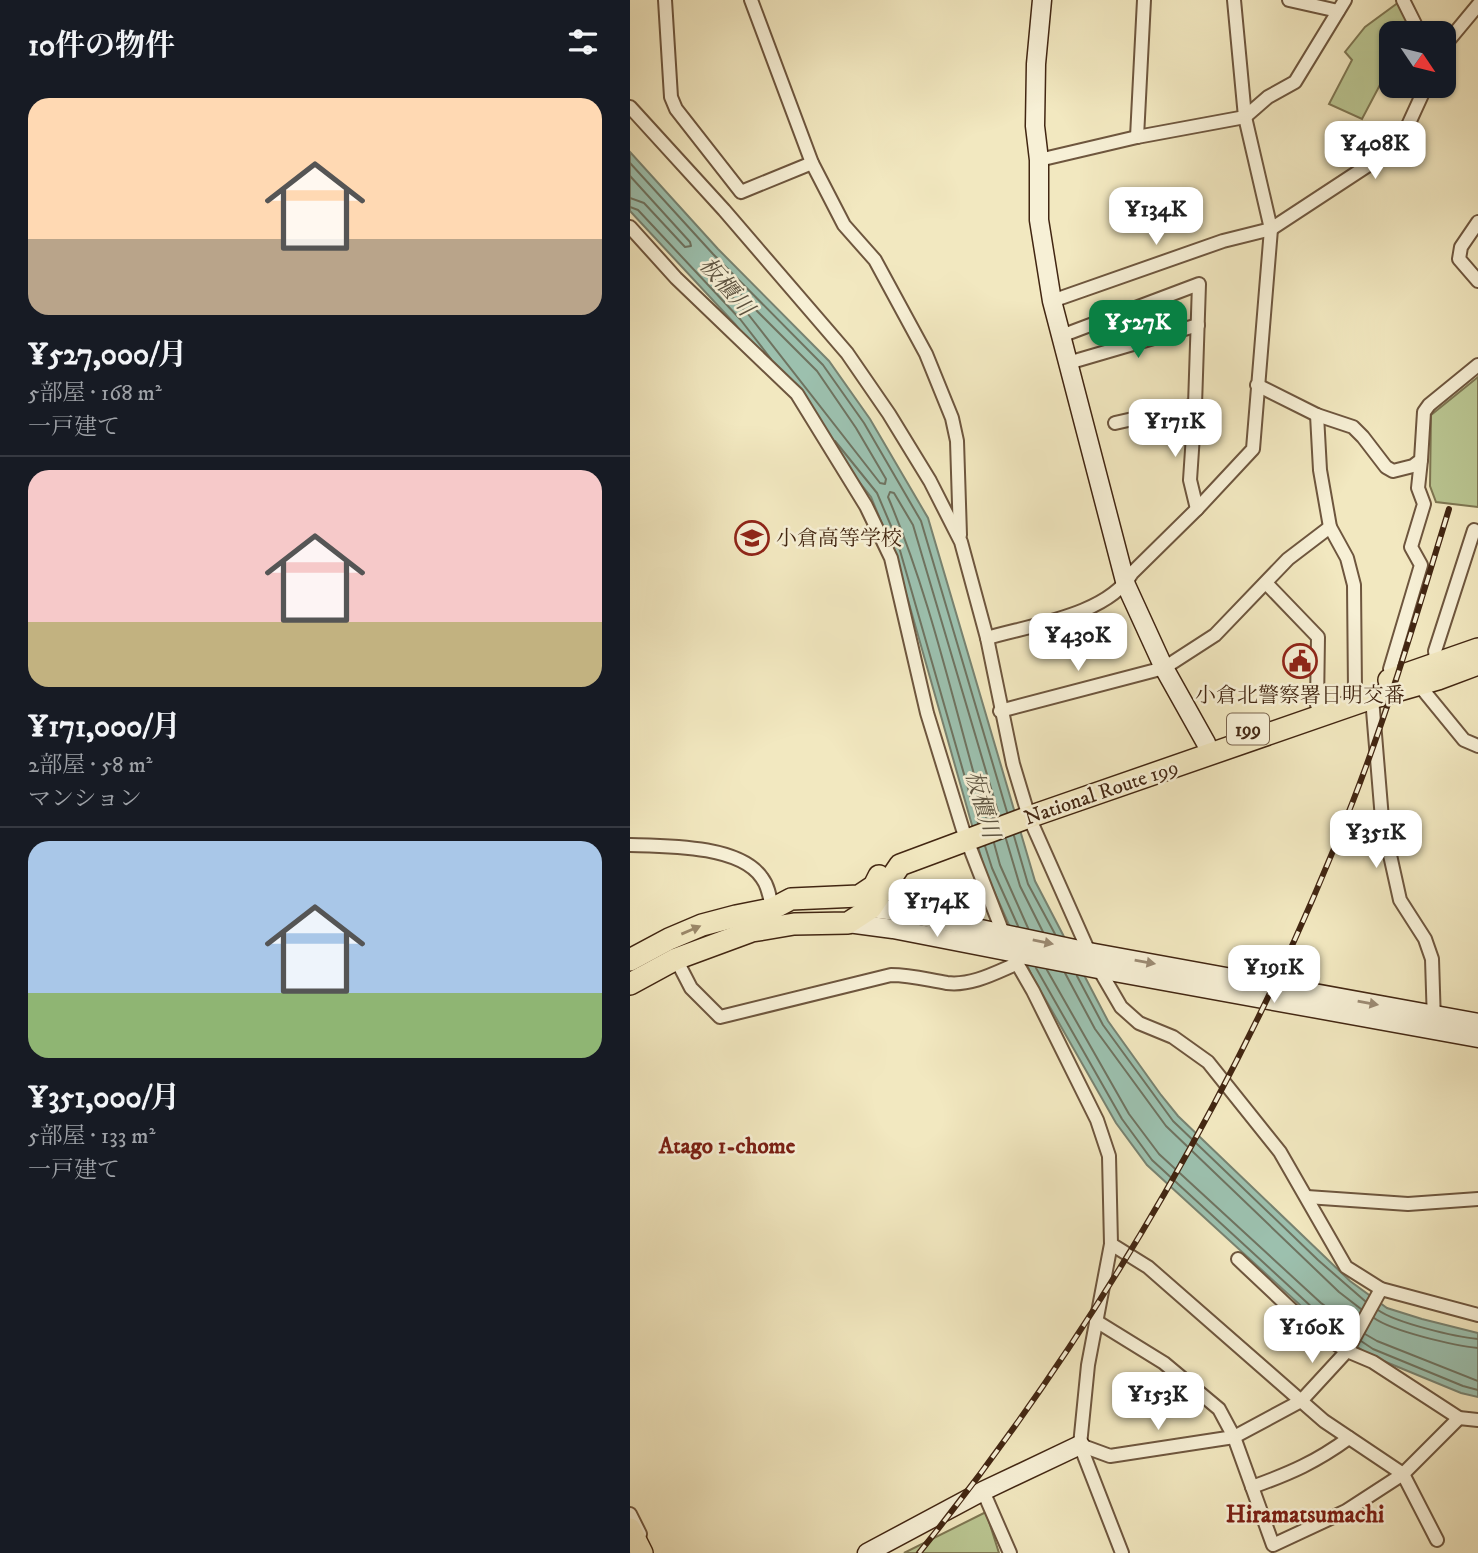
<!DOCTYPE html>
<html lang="ja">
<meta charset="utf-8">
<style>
body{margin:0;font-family:"IM FELL DW Pica","Noto Serif JP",serif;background:#242831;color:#f1f3f6;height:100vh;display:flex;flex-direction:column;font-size:26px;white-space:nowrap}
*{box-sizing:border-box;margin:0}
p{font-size:23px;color:#9ea1a6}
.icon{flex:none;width:38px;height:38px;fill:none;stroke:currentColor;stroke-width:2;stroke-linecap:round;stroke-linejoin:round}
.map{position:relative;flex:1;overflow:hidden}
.drawer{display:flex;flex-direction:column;background:#171b24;width:630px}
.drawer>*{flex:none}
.needle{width:46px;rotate:125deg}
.fabs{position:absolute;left:749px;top:21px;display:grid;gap:14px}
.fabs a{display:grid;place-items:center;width:77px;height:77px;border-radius:14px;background:#171b24;box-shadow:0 2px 5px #0004;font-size:35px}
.price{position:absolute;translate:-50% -60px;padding:0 16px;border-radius:14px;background:#fff;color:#222;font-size:23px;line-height:46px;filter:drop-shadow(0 2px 4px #0008)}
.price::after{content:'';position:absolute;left:50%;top:42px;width:21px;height:16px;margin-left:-10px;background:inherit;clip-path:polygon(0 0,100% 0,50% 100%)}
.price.active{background:#0b8043;color:#fff}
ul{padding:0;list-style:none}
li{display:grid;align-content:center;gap:14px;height:371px;padding:0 28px}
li+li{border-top:2px solid #363941}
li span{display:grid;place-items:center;height:217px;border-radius:21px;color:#555}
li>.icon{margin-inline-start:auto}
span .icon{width:126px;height:126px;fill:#fffc;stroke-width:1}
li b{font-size:30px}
h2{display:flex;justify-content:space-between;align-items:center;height:84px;padding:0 28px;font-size:30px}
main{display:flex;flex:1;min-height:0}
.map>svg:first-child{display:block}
</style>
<main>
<section class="drawer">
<h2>10件の物件<svg class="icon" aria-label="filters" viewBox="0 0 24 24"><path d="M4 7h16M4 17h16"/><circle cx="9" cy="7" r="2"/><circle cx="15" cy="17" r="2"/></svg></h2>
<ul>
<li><span style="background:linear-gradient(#ffd9b3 65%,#b9a48a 0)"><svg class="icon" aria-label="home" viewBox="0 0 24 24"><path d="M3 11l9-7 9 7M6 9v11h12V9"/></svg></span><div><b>¥527,000/月</b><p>5部屋 · 168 m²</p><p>一戸建て</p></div></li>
<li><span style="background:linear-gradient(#f6c9c9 70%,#c2b280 0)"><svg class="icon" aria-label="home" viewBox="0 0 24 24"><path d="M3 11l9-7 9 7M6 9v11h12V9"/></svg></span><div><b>¥171,000/月</b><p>2部屋 · 58 m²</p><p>マンション</p></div></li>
<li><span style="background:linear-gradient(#a9c7e8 70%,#8fb573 0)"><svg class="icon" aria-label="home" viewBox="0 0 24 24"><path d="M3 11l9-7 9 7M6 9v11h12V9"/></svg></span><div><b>¥351,000/月</b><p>5部屋 · 133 m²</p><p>一戸建て</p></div></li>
</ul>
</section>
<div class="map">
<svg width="848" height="1553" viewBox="0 0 848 1553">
<rect width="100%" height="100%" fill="#f2e8c0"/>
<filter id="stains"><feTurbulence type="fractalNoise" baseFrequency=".00286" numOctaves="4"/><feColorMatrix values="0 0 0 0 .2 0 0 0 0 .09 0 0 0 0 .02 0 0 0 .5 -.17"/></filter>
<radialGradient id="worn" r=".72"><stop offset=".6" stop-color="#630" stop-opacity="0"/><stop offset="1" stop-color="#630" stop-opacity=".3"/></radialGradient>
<g fill="#bac692" stroke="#7e7652" stroke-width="2">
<polygon points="769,2 784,32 761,33 761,64 732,119 699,104 722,60 715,52 735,27"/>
<polygon points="848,377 848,507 806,502 800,486 801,415"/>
<polygon points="356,1512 369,1553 274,1553"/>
</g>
<polygon fill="#9cc0ae" stroke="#788270" stroke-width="2" points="0,152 88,249 199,361 240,419 298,518 405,881 478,1021 531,1095 548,1116 720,1281 757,1308 792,1319 848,1333 848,1397 831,1393 739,1355 681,1315 517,1165 486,1123 401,974 355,871 278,600 260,543 241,497 105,324 0,211"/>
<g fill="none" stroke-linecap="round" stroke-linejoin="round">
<g stroke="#6f7360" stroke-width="2">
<polyline points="0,163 83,254 193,365 234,423 291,521 377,812"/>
<polyline points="0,176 60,242 61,246 55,247 14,203 0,198"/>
<polyline points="0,207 8,210 110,319 141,359"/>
<polygon points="80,267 84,268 187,371 226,428 256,479 255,484 250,483 118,314 79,272"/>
<polyline points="205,441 247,493 267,540 348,823"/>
<path d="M357,820C325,712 302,600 258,497L260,492L264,493L283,525L369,815"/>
<polyline points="384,836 398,884 425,934"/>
<polyline points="376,839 390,886 413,932"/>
<polyline points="364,843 370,865 398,928"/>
<polyline points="355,846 362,868 388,926"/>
<polyline points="406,968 492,1119 522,1160 685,1310 718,1333"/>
<polyline points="417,970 499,1114 529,1154 691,1303 722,1325"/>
<polyline points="435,973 465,1029 536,1126 709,1292 731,1309"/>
<polyline points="447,976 473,1025 543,1121 688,1260 735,1301"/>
<path d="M748,1310C766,1323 826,1337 848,1339"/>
<path d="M744,1318C762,1331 825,1346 848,1348"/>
<polyline points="735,1334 747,1341 848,1381"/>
<polyline points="731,1341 743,1349 833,1386 848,1390"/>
</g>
<g stroke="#6e563e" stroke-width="16">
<g id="street">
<polyline points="35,0 41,97 46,109 111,192 182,163"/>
<polyline points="121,0 182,163 214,225 245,260 296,354 322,418 327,441 330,535"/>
<polyline points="659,0 708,11"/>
<polyline points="773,0 787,28 794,33"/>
<polyline points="814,46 848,5"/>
<polyline points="0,107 94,210 217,353 259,414 300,481 331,542 357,638 383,764 399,817 459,952 491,1007 509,1023 543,1037 578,1062 650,1152 716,1267 751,1289 848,1315"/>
<polyline points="507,137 514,0"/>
<polyline points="409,160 507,137 615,117 638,97 665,82 715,0"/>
<polyline points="848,222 831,247 829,259 848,281"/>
<polyline points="0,227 46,278 167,394 236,506 261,558 297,713 333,830 380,951 403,991 467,1120 479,1156 481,1244 518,1267 694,1421 773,1474 807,1540"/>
<polyline points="422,301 593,241 641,229 769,145 796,86"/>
<polyline points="431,336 569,284 565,405 485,423"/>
<polyline points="438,363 568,325"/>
<polyline points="627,385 687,415 723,427 733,437 756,467 763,471 783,466 791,460 794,412 799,405 848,365"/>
<polyline points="565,405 560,480 567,509"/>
<polyline points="687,415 690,470 700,527 717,558 724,585 725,691 742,698 752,819 770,900 795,939 802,959 804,1022"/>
<polyline points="636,583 688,637 687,705"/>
<path d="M357,638C401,625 478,615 502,573L567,509L623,449L641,229L615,117L604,0"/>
<polyline points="807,667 805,651 844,530"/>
<polyline points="760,669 791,565 781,547 794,504 788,488 791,460"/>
<polyline points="789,685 834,740 848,746"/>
<polyline points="370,711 534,668 585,635 658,559 700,527"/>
<path d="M0,845C36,846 110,845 132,878C139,887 140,899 142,909"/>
<path d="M46,959L61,988L90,1017L261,975C281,975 298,980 317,983C341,986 365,973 386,964"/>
<polyline points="677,1197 778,1204 848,1199"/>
<polyline points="481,1244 458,1365 450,1445 492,1553"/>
<polyline points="608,1259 680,1327 717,1351 743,1362 829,1418 848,1420"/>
<polyline points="466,1321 534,1363 589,1409 604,1437 643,1545 716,1511 773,1474 829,1418"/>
<polyline points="450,1445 480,1456 604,1437 671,1401 717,1351 751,1289"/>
<path d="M622,1487C661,1473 686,1462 719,1438"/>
<polyline points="353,1491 380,1553"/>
<polyline points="0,1514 10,1534"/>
</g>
</g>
<g stroke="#422612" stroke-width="21">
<g id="secondary">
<polyline points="412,0 406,64 405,126 409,160 409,220 422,301 496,585 534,668 576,743"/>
<polyline points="241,908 266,911 459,952 848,1023"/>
<polyline points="218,923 263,929 468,969 848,1038"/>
<polyline points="237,1553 353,1491 450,1445"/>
</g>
</g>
<g stroke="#422612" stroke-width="24">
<g id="highway">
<polyline points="759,680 848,649"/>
<polyline points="0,960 39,939 72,925 106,916 142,909 161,899 229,896 244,886 249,876"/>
<polyline points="0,984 46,959 122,931 164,924 218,923 241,908 270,865 399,817 742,698 808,679 848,664"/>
<polyline points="0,1529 12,1553"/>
</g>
</g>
<use href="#street" stroke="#f7f0d6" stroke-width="12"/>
<use href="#secondary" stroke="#f7f0d6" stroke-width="18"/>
<use href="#highway" stroke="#f2e8c0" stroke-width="21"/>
<g stroke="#422612" stroke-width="6">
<path id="rail" d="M289,1553C470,1327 618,1071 723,801C760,706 789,607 819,509"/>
</g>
<use href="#rail" stroke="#f7f0d6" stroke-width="3.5" stroke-dasharray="10" stroke-linecap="butt"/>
</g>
<defs><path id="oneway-solid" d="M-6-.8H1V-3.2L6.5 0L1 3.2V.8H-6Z" transform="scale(1.75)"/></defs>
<use fill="#9a8769" href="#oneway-solid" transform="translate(61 930) rotate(-23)"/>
<g fill="#9c8b74">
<use href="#oneway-solid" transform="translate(413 942) rotate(12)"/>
<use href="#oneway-solid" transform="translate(515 962) rotate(10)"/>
<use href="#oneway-solid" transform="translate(738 1003) rotate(10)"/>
</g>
<defs>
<g id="school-ring" transform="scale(1.75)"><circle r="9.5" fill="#f7f0d6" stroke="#8f2418" stroke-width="1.5"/><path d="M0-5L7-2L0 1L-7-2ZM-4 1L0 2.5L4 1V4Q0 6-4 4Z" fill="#8f2418"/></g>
<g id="civic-ring" transform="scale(1.75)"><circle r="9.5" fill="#f7f0d6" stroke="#8f2418" stroke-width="1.5"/><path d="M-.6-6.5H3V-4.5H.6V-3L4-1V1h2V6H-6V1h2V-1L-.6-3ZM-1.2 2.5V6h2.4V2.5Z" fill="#8f2418"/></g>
</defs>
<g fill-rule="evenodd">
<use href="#school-ring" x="122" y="538"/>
<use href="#civic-ring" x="670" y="661"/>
</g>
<g text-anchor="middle" stroke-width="5" stroke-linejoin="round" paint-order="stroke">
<rect fill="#f7f0d6" stroke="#78634d" stroke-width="2" x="597" y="713.5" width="42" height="31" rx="5"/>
<g font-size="19" font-weight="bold" fill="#422612">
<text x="618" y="736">199</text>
</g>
<g font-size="21" fill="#422612" stroke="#f7f0d6" text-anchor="start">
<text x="146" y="545">小倉高等学校</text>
<text x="670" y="702" text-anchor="middle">小倉北警察署日明交番</text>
</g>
<g font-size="21" fill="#422612" stroke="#f7f0d6">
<text transform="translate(471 792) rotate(-19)" y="7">National Route 199</text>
</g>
<g font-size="23" font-style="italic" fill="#5d5441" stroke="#f7f0d6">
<text transform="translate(97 286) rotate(49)" y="8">板櫃川</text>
<text transform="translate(353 804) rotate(74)" y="8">板櫃川</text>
</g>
<g font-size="23" font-weight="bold" fill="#7a1f14" stroke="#f7f0d6">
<text x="97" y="1153">Atago 1-chome</text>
</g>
<g font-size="24" font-weight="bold" fill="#7a1f14" stroke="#f7f0d6">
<text x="675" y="1522">Hiramatsumachi</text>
</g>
</g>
<rect width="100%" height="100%" filter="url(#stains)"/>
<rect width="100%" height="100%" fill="url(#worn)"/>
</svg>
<div class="fabs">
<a><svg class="needle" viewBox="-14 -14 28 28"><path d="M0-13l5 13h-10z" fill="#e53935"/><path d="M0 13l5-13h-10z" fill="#9ea1a6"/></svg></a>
</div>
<b class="price" style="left:745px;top:181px">¥408K</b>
<b class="price" style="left:526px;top:247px">¥134K</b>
<b class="price active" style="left:508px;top:360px">¥527K</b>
<b class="price" style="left:545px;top:459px">¥171K</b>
<b class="price" style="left:448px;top:673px">¥430K</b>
<b class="price" style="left:746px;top:870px">¥351K</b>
<b class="price" style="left:307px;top:939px">¥174K</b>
<b class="price" style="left:644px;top:1005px">¥191K</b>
<b class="price" style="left:682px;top:1365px">¥160K</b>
<b class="price" style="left:528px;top:1432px">¥153K</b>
</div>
</main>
